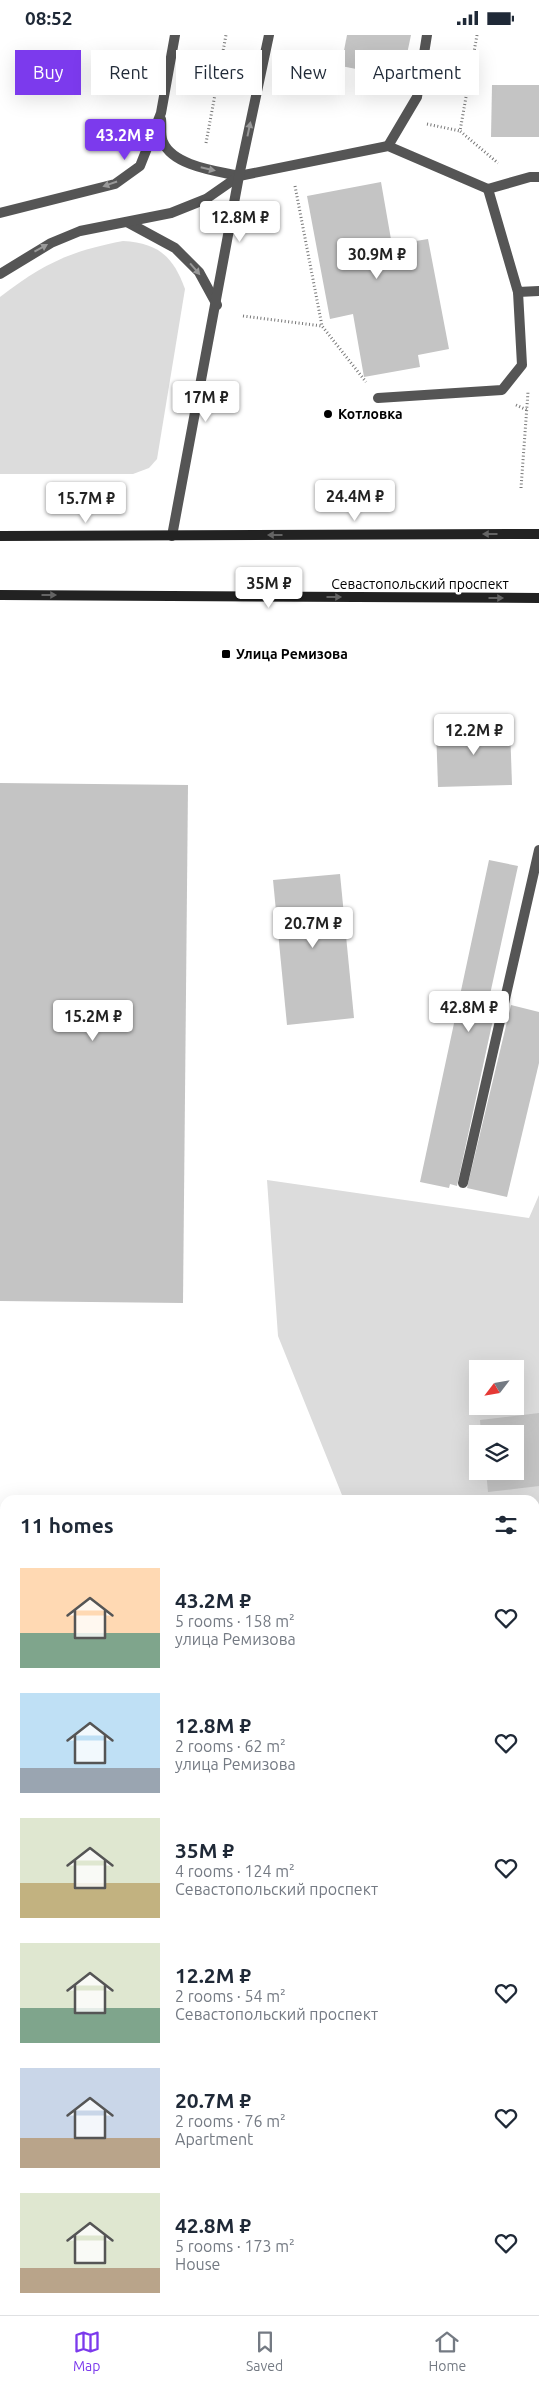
<!DOCTYPE html>
<meta charset="utf-8">
<style>
body{margin:0;font-family:Ubuntu,sans-serif;background:#f6f6f7;color:#1f2937;height:100vh;display:flex;flex-direction:column;font-size:19px;white-space:nowrap}
*{box-sizing:border-box;margin:0}
p{font-size:16px;color:#747a83}
.icon{flex:none;width:28px;height:28px;fill:none;stroke:currentColor;stroke-width:2;stroke-linecap:round;stroke-linejoin:round}
.map{position:relative;flex:1;overflow:hidden}
.panel{position:absolute;left:0px;top:1460px;width:540px;height:820px;display:flex;flex-direction:column;background:#fff;border-radius:15px 15px 0 0;box-shadow:0 5px 20px #0002}
.panel>*{flex:none}
.banner{position:absolute;left:15px;top:15px;width:510px;height:45px;display:flex;gap:10px}
.needle{width:32px;rotate:239deg}
.buttons{position:absolute;left:469px;top:1325px;display:grid;gap:10px}
.buttons a{display:grid;place-items:center;width:55px;height:55px;border-radius:0px;background:#fff;box-shadow:0 5px 20px #0002;font-size:25px}
.price{position:absolute;translate:-50% -42px;padding:0 11px;border-radius:5px;background:#fff;color:#222;font-size:16px;line-height:32px;filter:drop-shadow(0 1px 2px #0008)}
.price::after{content:'';position:absolute;left:50%;top:30px;width:15px;height:11px;margin-left:-8px;background:inherit;clip-path:polygon(0 0,100% 0,50% 100%)}
.price.on{background:#7c3aed;color:#fff}
ul{padding:0;list-style:none}
li{display:flex;align-items:center;gap:15px;height:125px;padding:0 20px}
li span{display:grid;place-items:center;flex:none;width:140px;height:100px;border-radius:0px;color:#555}
li>.icon{margin-inline-start:auto}
span .icon{width:60px;height:60px;fill:#fffc;stroke-width:1}
li b{font-size:21px}
h2{display:flex;justify-content:space-between;align-items:center;height:60px;padding:0 20px;font-size:21px}
.chip{padding:0 18px;border-radius:0px;background:#fff;box-shadow:0 5px 20px #0002;font-size:18px;line-height:45px}
.chip.on{background:#7c3aed;color:#fff}
.status{display:flex;justify-content:space-between;align-items:center;height:35px;padding:0 25px;background:#fff;direction:ltr}
.status svg{height:14px;fill:currentColor}
.tabs{display:flex;justify-content:space-around;align-items:center;height:70px;border-top:1px solid #e0e1e3;background:#fff;font-size:14px;color:#747a83}
.tabs a{display:grid;justify-items:center;gap:2px}
.tabs .on{color:#7c3aed}
.map>svg:first-child{display:block}
</style>
<div class="status"><b>08:52</b><svg viewBox="0 0 49 12"><path d="M0 12V9h3v3zM5 12V6h3v6zM10 12V3h3v9zM15 12V0h3v12zM26 1h20v11H26zM47 4h2v5h-2z"/></svg></div>
<div class="map">
<svg width="539" height="2280" viewBox="0 0 539 2280">
<rect width="100%" height="100%" fill="#fff"/>
<g fill="#dcdcdc" fill-rule="evenodd">
<path d="M123,206C158,208 173,221 185,254L157,424L149,433L133,439H0V262C43,229 70,216 123,206Z"/>
<path d="M267,1145L529,1183L539,1160V1948L535,1938V1465H344L278,1301ZM478,1334H515V1371H478ZM478,1399H515V1436H478Z"/>
</g>
<g fill="#c4c4c4">
<polygon points="347,0 411,0 402,43 341,31"/>
<polygon points="492,50 539,50 539,102 491,102"/>
<polygon points="381,147 392,210 428,204 449,314 418,320 420,332 364,342 353,279 330,284 307,161"/>
<polygon points="510,691 512,750 438,752 436,693"/>
<polygon points="0,748 188,750 183,1268 0,1266"/>
<polygon points="489,825 518,831 489,964 497,966 457,1151 450,1149 449,1153 420,1147"/>
<polygon points="340,839 354,983 287,990 273,845"/>
<polygon points="511,970 539,977 539,1028 507,1162 467,1153"/>
<polygon points="539,1378 539,1451 488,1457 486,1436 515,1436 515,1399 481,1399 480,1385"/>
</g>
<g fill="none" stroke-linecap="round" stroke-linejoin="round">
<g stroke="#777" stroke-width="3" stroke-dasharray="1 2.5" stroke-linecap="butt">
<polyline points="477,0 460,96 498,128"/>
<polyline points="427,89 460,96"/>
<polyline points="206,108 226,0"/>
<polyline points="295,151 322,291 366,347"/>
<polyline points="243,281 322,291"/>
<polyline points="516,370 527,375"/>
<polyline points="521,453 528,357"/>
</g>
<g stroke="#555" stroke-width="10">
<polyline points="388,111 417,62 427,0"/>
<polyline points="239,141 388,111 488,154 530,142 539,142"/>
<polyline points="488,154 518,257 539,256"/>
<polyline points="378,363 502,355 522,330 518,257"/>
<polyline points="463,1148 539,815"/>
</g>
<g stroke="#555" stroke-width="10">
<path d="M161,84C162,90 160,101 163,107C173,131 217,136 239,141"/>
<polyline points="0,178 115,149 140,131 161,78 175,0"/>
<polyline points="127,187 175,213 199,237 217,270"/>
<polyline points="0,239 51,208 80,196 171,178 206,164 239,141"/>
<polyline points="172,501 239,141 269,0"/>
</g>
<g stroke="#222" stroke-width="10">
<polyline points="0,501 539,499"/>
<polyline points="0,560 539,563"/>
</g>
</g>
<defs><path id="oneway-solid" d="M-6-.8H1V-3.2L6.5 0L1 3.2V.8H-6Z" transform="scale(1.25)"/></defs>
<g fill="#999">
<use href="#oneway-solid" transform="translate(249 94) rotate(-78)"/>
<use href="#oneway-solid" transform="translate(208 134) rotate(13)"/>
<use href="#oneway-solid" transform="translate(110 149) rotate(161)"/>
<use href="#oneway-solid" transform="translate(41 213) rotate(-29)"/>
<use href="#oneway-solid" transform="translate(195 234) rotate(49)"/>
</g>
<g fill="#646464">
<use href="#oneway-solid" transform="translate(490 499) rotate(180)"/>
<use href="#oneway-solid" transform="translate(275 500) rotate(180)"/>
<use href="#oneway-solid" transform="translate(49 560)"/>
<use href="#oneway-solid" transform="translate(334 562)"/>
<use href="#oneway-solid" transform="translate(496 563)"/>
</g>
<g fill="#000" stroke="#fff" stroke-width="2">
<circle cx="328" cy="379" r="5"/>
<rect x="221" y="614" width="10" height="10" rx="2.5"/>
</g>
<g text-anchor="middle" stroke-width="5" stroke-linejoin="round" paint-order="stroke">
<g font-size="14" font-weight="bold" fill="#000" stroke="#fff" text-anchor="start">
<text x="338" y="384">Котловка</text>
<text x="236" y="624">Улица Ремизова</text>
</g>
<g font-size="14" fill="#000" stroke="#fff">
<text x="420" y="554">Севастопольский проспект</text>
</g>
</g>
</svg>
<div class="buttons">
<a><svg class="needle" viewBox="-14 -14 28 28"><path d="M0-13l5 13h-10z" fill="#e53935"/><path d="M0 13l5-13h-10z" fill="#747a83"/></svg></a>
<a><svg class="icon" aria-label="layers" viewBox="0 0 24 24"><path d="M12 4l9 5-9 5-9-5zM3 14l9 5 9-5"/></svg></a>
</div>
<b class="price on" style="left:125px;top:126px">43.2M ₽</b>
<b class="price" style="left:240px;top:208px">12.8M ₽</b>
<b class="price" style="left:377px;top:245px">30.9M ₽</b>
<b class="price" style="left:206px;top:388px">17M ₽</b>
<b class="price" style="left:355px;top:487px">24.4M ₽</b>
<b class="price" style="left:86px;top:489px">15.7M ₽</b>
<b class="price" style="left:269px;top:574px">35M ₽</b>
<b class="price" style="left:474px;top:721px">12.2M ₽</b>
<b class="price" style="left:313px;top:914px">20.7M ₽</b>
<b class="price" style="left:469px;top:998px">42.8M ₽</b>
<b class="price" style="left:93px;top:1007px">15.2M ₽</b>
<div class="banner">
<a class="chip on">Buy</a>
<a class="chip">Rent</a>
<a class="chip">Filters</a>
<a class="chip">New</a>
<a class="chip">Apartment</a>
</div>
<section class="panel">
<h2>11 homes<svg class="icon" aria-label="filters" viewBox="0 0 24 24"><path d="M4 7h16M4 17h16"/><circle cx="9" cy="7" r="2"/><circle cx="15" cy="17" r="2"/></svg></h2>
<ul>
<li><span style="background:linear-gradient(#ffd9b3 65%,#7fa58c 0)"><svg class="icon" aria-label="home" viewBox="0 0 24 24"><path d="M3 11l9-7 9 7M6 9v11h12V9"/></svg></span><div><b>43.2M ₽</b><p>5 rooms · 158 m²</p><p>улица Ремизова</p></div><svg class="icon" aria-label="heart" viewBox="0 0 24 24"><path d="M12 20l-8-8c-3-5 5-10 8-4 3-6 11-1 8 4z"/></svg></li>
<li><span style="background:linear-gradient(#bfe0f5 75%,#9aa5b1 0)"><svg class="icon" aria-label="home" viewBox="0 0 24 24"><path d="M3 11l9-7 9 7M6 9v11h12V9"/></svg></span><div><b>12.8M ₽</b><p>2 rooms · 62 m²</p><p>улица Ремизова</p></div><svg class="icon" aria-label="heart" viewBox="0 0 24 24"><path d="M12 20l-8-8c-3-5 5-10 8-4 3-6 11-1 8 4z"/></svg></li>
<li><span style="background:linear-gradient(#dfe7d0 65%,#c2b280 0)"><svg class="icon" aria-label="home" viewBox="0 0 24 24"><path d="M3 11l9-7 9 7M6 9v11h12V9"/></svg></span><div><b>35M ₽</b><p>4 rooms · 124 m²</p><p>Севастопольский проспект</p></div><svg class="icon" aria-label="heart" viewBox="0 0 24 24"><path d="M12 20l-8-8c-3-5 5-10 8-4 3-6 11-1 8 4z"/></svg></li>
<li><span style="background:linear-gradient(#dfe7d0 65%,#7fa58c 0)"><svg class="icon" aria-label="home" viewBox="0 0 24 24"><path d="M3 11l9-7 9 7M6 9v11h12V9"/></svg></span><div><b>12.2M ₽</b><p>2 rooms · 54 m²</p><p>Севастопольский проспект</p></div><svg class="icon" aria-label="heart" viewBox="0 0 24 24"><path d="M12 20l-8-8c-3-5 5-10 8-4 3-6 11-1 8 4z"/></svg></li>
<li><span style="background:linear-gradient(#c9d6e8 70%,#b9a48a 0)"><svg class="icon" aria-label="home" viewBox="0 0 24 24"><path d="M3 11l9-7 9 7M6 9v11h12V9"/></svg></span><div><b>20.7M ₽</b><p>2 rooms · 76 m²</p><p>Apartment</p></div><svg class="icon" aria-label="heart" viewBox="0 0 24 24"><path d="M12 20l-8-8c-3-5 5-10 8-4 3-6 11-1 8 4z"/></svg></li>
<li><span style="background:linear-gradient(#dfe7d0 75%,#b9a48a 0)"><svg class="icon" aria-label="home" viewBox="0 0 24 24"><path d="M3 11l9-7 9 7M6 9v11h12V9"/></svg></span><div><b>42.8M ₽</b><p>5 rooms · 173 m²</p><p>House</p></div><svg class="icon" aria-label="heart" viewBox="0 0 24 24"><path d="M12 20l-8-8c-3-5 5-10 8-4 3-6 11-1 8 4z"/></svg></li>
</ul>
</section>
</div>
<nav class="tabs">
<a class="on"><svg class="icon" aria-label="map" viewBox="0 0 24 24"><path d="M3 6l6-2 6 2 6-2v14l-6 2-6-2-6 2zM9 4v14M15 6v14"/></svg>Map</a>
<a><svg class="icon" aria-label="saved" viewBox="0 0 24 24"><path d="M7 4h10v16l-5-4-5 4z"/></svg>Saved</a>
<a><svg class="icon" aria-label="home" viewBox="0 0 24 24"><path d="M3 11l9-7 9 7M6 9v11h12V9"/></svg>Home</a>
</nav>
